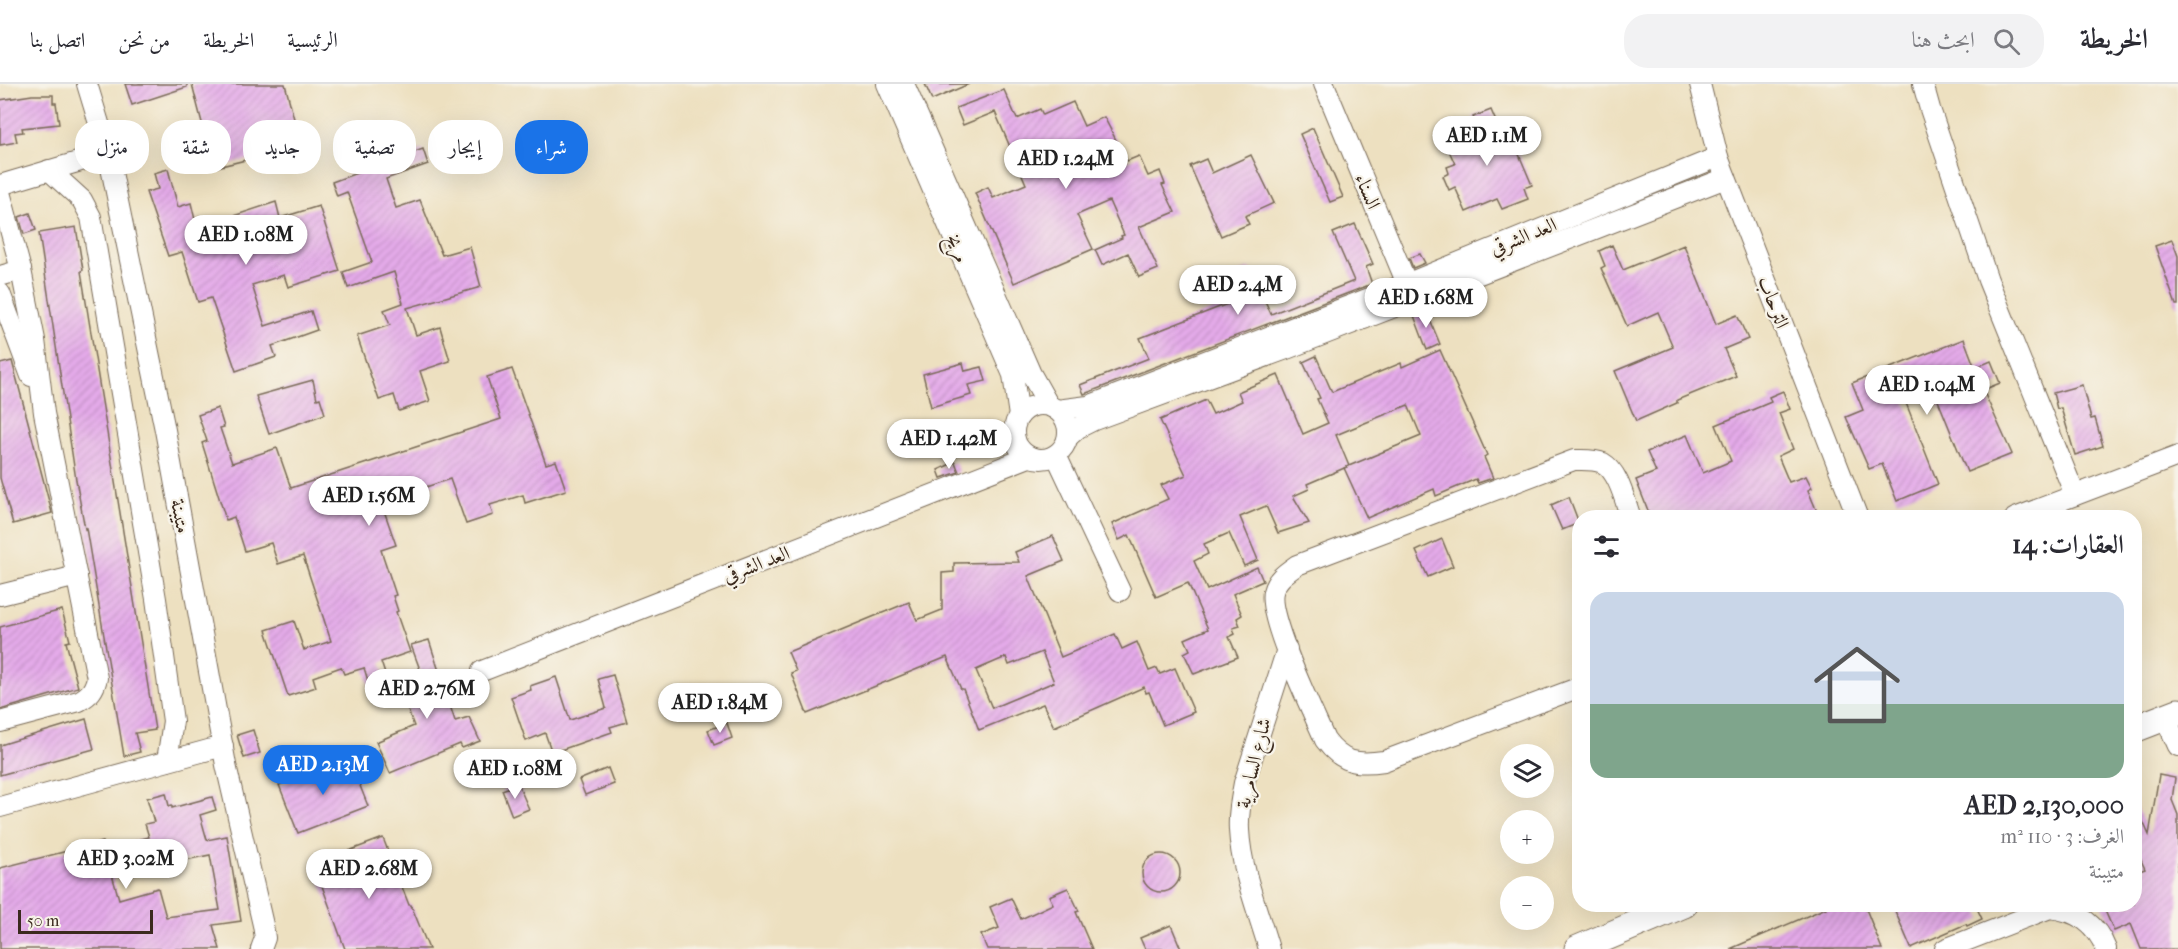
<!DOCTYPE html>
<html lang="ar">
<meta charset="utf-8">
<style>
body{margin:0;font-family:"IM FELL French Canon",Amiri,serif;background:#f2f2f3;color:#2b2b33;direction:rtl;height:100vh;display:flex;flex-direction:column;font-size:22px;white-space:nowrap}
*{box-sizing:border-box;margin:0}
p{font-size:20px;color:#7c7c81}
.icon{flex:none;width:33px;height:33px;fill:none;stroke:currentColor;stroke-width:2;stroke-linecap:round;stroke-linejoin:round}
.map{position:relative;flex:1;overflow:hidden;direction:ltr}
.drawer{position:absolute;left:1572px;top:426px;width:570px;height:402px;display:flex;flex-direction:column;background:#fff;border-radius:24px;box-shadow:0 6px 24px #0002;direction:rtl}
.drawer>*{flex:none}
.hud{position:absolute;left:18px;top:36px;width:570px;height:54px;direction:rtl;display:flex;gap:12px}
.fabs{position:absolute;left:1500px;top:660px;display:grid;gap:12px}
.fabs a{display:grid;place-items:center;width:54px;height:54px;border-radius:50%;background:#fff;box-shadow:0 6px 24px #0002;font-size:30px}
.scale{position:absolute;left:18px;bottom:15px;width:135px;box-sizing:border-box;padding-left:6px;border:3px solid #3b2a1e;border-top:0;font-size:16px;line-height:21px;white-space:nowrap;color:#3b2a1e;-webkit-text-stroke:4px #f7f3e8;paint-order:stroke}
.price{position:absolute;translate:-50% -51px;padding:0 14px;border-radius:21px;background:#fff;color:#222;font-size:20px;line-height:39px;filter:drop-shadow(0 2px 3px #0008)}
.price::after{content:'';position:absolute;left:50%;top:36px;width:18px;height:14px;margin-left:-9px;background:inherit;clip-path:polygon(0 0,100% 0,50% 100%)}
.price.current{background:#1a73e8;color:#fff}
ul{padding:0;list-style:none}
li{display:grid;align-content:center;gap:12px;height:318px;padding:0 18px}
li span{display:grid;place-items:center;height:186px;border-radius:18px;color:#555}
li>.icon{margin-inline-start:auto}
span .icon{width:108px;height:108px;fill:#fffc;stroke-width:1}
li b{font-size:26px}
h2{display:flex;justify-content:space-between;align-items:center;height:72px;padding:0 18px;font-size:26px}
.tag{padding:0 21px;border-radius:24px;background:#fff;box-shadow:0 6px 24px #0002;font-size:21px;line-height:54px}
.tag.current{background:#1a73e8;color:#fff}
header{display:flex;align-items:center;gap:36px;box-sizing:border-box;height:84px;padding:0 30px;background:#fff;border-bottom:2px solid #e1e1e2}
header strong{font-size:28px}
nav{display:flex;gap:33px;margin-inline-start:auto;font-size:21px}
.search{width:420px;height:54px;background:#f2f2f3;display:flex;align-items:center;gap:15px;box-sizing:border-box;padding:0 21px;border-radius:24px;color:#7c7c81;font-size:22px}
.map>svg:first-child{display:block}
</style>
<header>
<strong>الخريطة</strong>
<div class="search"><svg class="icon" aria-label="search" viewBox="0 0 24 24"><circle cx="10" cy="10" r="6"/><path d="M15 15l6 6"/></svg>ابحث هنا</div>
<nav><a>الرئيسية</a><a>الخريطة</a><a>من نحن</a><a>اتصل بنا</a></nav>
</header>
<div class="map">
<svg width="2178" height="865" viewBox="0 0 2178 865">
<defs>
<pattern id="building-hatch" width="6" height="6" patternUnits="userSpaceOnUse" patternTransform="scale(1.5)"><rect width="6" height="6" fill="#e4aae9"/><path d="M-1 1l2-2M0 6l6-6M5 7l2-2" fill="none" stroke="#c492c7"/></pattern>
</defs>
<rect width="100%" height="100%" fill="#f7f3e8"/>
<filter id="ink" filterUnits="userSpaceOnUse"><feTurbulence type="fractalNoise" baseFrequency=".0167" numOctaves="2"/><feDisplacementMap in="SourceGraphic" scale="12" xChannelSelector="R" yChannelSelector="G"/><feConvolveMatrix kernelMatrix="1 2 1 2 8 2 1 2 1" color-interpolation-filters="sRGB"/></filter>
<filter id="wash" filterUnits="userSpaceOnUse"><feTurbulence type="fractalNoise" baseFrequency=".008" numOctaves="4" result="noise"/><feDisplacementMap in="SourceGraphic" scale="24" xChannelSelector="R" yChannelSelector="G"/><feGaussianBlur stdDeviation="1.35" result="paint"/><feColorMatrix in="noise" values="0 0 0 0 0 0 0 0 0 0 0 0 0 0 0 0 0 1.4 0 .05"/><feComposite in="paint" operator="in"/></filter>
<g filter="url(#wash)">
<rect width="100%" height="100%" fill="#ede0c0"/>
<g id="blocks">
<g fill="url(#building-hatch)" fill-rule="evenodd">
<polygon points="125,0 187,0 187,3 132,21"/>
<polygon points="192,0 285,0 301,62 278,67 280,73 260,78 258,73 217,83 212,65 209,66"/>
<polygon points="925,0 969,0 932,16"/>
<polygon points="1004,6 1017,35 1040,25 1043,31 1073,18 1084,42 1104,33 1127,77 1139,72 1148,92 1160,87 1165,100 1162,101 1175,128 1139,143 1158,185 1139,193 1128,169 1102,181 1095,166 1122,154 1121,152 1124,151 1109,117 1077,131 1093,165 1014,199 975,109 988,103 993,114 1026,100 995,28 963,41 956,24"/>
<polygon points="32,11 53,11 53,19 56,19 59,40 22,44 23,48 15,49 17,58 0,61 0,16"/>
<polygon points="1491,26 1497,40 1502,38 1510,55 1512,54 1532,101 1524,104 1528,115 1502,125 1497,115 1466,128 1455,103 1449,106 1443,92 1449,89 1447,83 1455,80 1446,60 1479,46 1473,33"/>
<polygon points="1313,44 1343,113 1330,118 1300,50"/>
<polygon points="423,65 428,80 386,95 396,124 420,116 442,171 470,163 481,203 407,224 416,251 440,243 450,277 420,287 430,317 399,327 394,311 379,316 357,252 390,241 384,226 403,219 394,188 348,204 343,188 372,178 347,108 337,112 332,98"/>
<polygon points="1251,71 1274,119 1245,132 1249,140 1221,152 1190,82 1206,75 1212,89"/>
<polygon points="168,85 178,123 191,119 197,144 276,118 280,134 319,122 340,187 288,203 284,191 252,201 265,242 311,227 317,246 272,262 276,273 236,287 211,214 198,218 182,168 168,172 146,108 158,105 154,89"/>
<polygon points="30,129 36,146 24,150 19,133"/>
<polygon points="1355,140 1373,180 1366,183 1372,200 1084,310 1080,301 1149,274 1140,254 1248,212 1238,189 1250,184 1271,230 1354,197 1333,149"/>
<polygon points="76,143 83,186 81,187 155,646 135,649 140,668 124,672 86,444 85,445 76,396 39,149"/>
<polygon points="2172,156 2178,172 2178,221 2176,221 2155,162"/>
<polygon points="1612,161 1623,186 1684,161 1716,240 1737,231 1748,255 1724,265 1736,292 1677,316 1677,319 1636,337 1615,287 1673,263 1658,228 1627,242 1601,184 1605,182 1599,167"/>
<polygon points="1420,170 1425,179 1413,184 1409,174"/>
<polygon points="1425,224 1440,260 1427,266 1413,229"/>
<polygon points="1964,255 1975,284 1991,277 2000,299 1983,306 2012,370 1967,388 1937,314 1934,315 1929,304 1904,314 1938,400 1897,417 1882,380 1869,385 1846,333 1863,326 1852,299"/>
<polygon points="1440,266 1487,371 1484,373 1493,394 1478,399 1476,395 1436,412 1434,405 1367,434 1344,384 1421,352 1408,321 1336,351 1349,382 1307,400 1309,405 1293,412 1309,439 1278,449 1266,422 1240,433 1258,476 1244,482 1229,449 1204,460 1208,470 1194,477 1207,506 1257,483 1263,497 1233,510 1242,531 1237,534 1240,542 1233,544 1235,550 1229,553 1238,573 1194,590 1184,569 1190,566 1185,555 1208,545 1188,499 1156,513 1129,451 1119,456 1112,440 1168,415 1161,401 1186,391 1160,336 1206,316 1213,330 1242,317 1238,308 1278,291 1303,350 1328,339 1317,315 1320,314 1303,278 1316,272 1332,308 1401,279 1402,283"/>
<polygon points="12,277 52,429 13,440 0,394 0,280"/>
<polygon points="963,279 965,287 982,283 986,297 968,301 971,311 931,323 923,290"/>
<polygon points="512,285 546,380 556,377 566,406 525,419 523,411 490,421 493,431 466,440 450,395 381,418 396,461 381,466 396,511 393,512 398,527 396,528 410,568 381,578 393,614 375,619 364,584 344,590 341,583 313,593 316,603 288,612 266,546 294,537 304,566 331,557 303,472 278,480 271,459 245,467 234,433 226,436 202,359 207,357 198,331 218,324 224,343 220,344 232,379 277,364 291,404 501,335 487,293"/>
<polygon points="313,296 317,315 320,314 325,330 269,350 256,312"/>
<polygon points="2082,301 2091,335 2095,334 2103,362 2075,371 2061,324 2057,325 2053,309"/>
<polygon points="1783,307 1790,325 1779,329 1793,365 1778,372 1789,398 1806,392 1812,404 1808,406 1818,430 1809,434 1651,434 1636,396 1656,388 1647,368 1687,351 1703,389 1731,377 1716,341 1771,318 1769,313"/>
<polygon points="955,378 959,388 941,394 938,386"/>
<polygon points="1569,413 1579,439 1562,446 1551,421"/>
<path d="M1053,452L1064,477L1028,492L1061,573L1115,550L1122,565L1137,558L1149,587L1157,584L1160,590L1175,584L1194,628L1163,641L1149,608L1146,609L1144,603L1054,643L1043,620L979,646L963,605H961L947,573L807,630L791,589L796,587L788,568L909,518L917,536L942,526V489L954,488V479L1019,478L1015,468ZM1042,568L1054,598L992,624L976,586L1006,573L1009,581Z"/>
<polygon points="1442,455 1453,482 1428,493 1416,467"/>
<polygon points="62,526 70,557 66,558 78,603 0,626 0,543"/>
<polygon points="429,556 455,637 469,633 480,657 462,664 460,660 390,689 376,658 414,642 402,611 426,602 411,561"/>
<polygon points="613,591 627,638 610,643 612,648 552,669 545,649 526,657 511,613 531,606 530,602 556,593 570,636 606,624 598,595"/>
<polygon points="86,635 94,665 0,691 0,661"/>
<polygon points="727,639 732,654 714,661 708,646"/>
<polygon points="253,646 260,669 244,674 237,651"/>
<polygon points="349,674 368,722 298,749 279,701"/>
<polygon points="608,684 614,700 585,711 579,696"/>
<polygon points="2159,691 2175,694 2172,716 2178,731 2178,865 2141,865 2131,840 2114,847 2102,820 2134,820 2134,789 2145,785 2134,761 2134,717 2149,751"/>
<polygon points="518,700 529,725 512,732 502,706"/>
<path d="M166,709L169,722L172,721V724L212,713L216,726L200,731L207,756L227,752L241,837L213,841L220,865H0V784L103,758L105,765L149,753L145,740L154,738L147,714ZM210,771L220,826L166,833L158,804L119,815L110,784L154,773L156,782Z"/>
<polygon points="383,754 409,821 411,821 429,865 345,865 314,780"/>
<circle cx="1161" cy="789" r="19"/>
<polygon points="1068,804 1079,827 1076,828 1092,865 987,865 981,851 999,844 990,823 1011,814 1021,835 1053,820 1049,812"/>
<polygon points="1825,820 1864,820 1882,865 1730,865 1826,824"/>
<polygon points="1892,820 1975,820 1982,835 1967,842 1966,840 1911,864"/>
<polygon points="1171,841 1181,865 1145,865 1140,854"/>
</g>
</g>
</g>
<g filter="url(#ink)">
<use href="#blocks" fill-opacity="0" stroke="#796a57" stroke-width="1.5"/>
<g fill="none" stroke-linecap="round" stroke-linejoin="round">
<g stroke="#796a57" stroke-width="22">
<g id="street">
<polyline points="87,0 108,69 165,346 226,681 263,841 265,854 261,865"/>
<polyline points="887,0 1013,291 1019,332"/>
<polyline points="904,0 1031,290 1049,322"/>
<polyline points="1324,0 1412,212"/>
<polyline points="1700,0 1718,73 1858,434"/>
<polyline points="1923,0 1930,25 1988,196 2075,411"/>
<polyline points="49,86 82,116 91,133 156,515 173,637 167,677"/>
<polyline points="0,101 108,69"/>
<path d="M0,108L21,186L35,256L44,329L97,594C94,606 90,611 79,617L0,638"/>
<polyline points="0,192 21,186"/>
<polyline points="0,209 31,292"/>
<circle cx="1041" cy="348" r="27"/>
<polyline points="1057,326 1088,322 1406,200 1718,73"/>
<polyline points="1068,353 1078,344 1094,336 1289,264 1726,94"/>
<polyline points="1056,371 1120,507"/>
<polyline points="2015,434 2178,372"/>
<polyline points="0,511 77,492"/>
<polyline points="482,587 1029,373"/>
<path d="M1580,603L1384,677C1357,681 1342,679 1325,656C1313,628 1267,534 1273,508C1276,495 1287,488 1297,481L1574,376C1583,376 1594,375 1603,379C1619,388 1625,418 1631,434"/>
<polyline points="2165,633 2178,662"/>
<polyline points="0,723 223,662"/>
<path d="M1269,865C1258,827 1241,786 1239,746C1238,730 1241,715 1244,699L1287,565"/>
<path d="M1945,865L2050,824C2077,827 2096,839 2106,865"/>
</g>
</g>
<g stroke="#796a57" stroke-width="29">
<g id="secondary">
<polyline points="2134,645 2178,628"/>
<polyline points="1578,865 1684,820"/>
</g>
</g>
<use href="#street" stroke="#fff" stroke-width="20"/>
<use href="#secondary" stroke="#fff" stroke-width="27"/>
</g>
</g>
<g text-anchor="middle" stroke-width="4.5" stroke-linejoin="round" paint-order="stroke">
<g font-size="20" fill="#3b2a1e" stroke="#f7f3e8">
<text transform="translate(1368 107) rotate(67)" y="7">السناء</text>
<text transform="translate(1523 152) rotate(-22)" y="7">العد الشرقي</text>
<text transform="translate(958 164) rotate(67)" y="7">مريخ</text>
<text transform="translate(1774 218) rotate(69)" y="7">الترحاب</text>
<text transform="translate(181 432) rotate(79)" y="7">متيبنة</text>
<text transform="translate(756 480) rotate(-21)" y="7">العد الشرقي</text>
<text transform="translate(1253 679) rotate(-76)" y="7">شارع السامرية</text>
</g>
</g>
</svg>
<div class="fabs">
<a><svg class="icon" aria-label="layers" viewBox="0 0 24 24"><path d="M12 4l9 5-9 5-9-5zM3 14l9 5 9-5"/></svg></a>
<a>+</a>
<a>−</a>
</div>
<div class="scale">50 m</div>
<b class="price" style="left:1487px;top:83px">AED 1.1M</b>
<b class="price" style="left:1066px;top:106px">AED 1.24M</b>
<b class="price" style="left:246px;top:182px">AED 1.08M</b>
<b class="price" style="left:1238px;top:232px">AED 2.4M</b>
<b class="price" style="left:1426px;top:245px">AED 1.68M</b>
<b class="price" style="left:1927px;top:332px">AED 1.04M</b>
<b class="price" style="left:949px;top:386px">AED 1.42M</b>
<b class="price" style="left:369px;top:443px">AED 1.56M</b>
<b class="price" style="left:427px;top:636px">AED 2.76M</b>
<b class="price" style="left:720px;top:650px">AED 1.84M</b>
<b class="price current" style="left:323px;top:712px">AED 2.13M</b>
<b class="price" style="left:515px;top:716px">AED 1.08M</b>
<b class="price" style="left:126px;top:806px">AED 3.02M</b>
<b class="price" style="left:369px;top:816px">AED 2.68M</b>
<div class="hud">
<a class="tag current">شراء</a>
<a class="tag">إيجار</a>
<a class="tag">تصفية</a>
<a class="tag">جديد</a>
<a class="tag">شقة</a>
<a class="tag">منزل</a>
</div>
<section class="drawer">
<h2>العقارات: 14<svg class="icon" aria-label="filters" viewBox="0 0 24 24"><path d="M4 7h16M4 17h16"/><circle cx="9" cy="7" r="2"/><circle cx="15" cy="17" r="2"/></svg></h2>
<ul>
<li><span style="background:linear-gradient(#c9d6e8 60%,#7fa58c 0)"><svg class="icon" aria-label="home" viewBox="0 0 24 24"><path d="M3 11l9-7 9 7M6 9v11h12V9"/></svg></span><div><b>AED 2,130,000</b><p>الغرف: 3 · 110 m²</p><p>متيبنة</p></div></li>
</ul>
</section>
</div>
